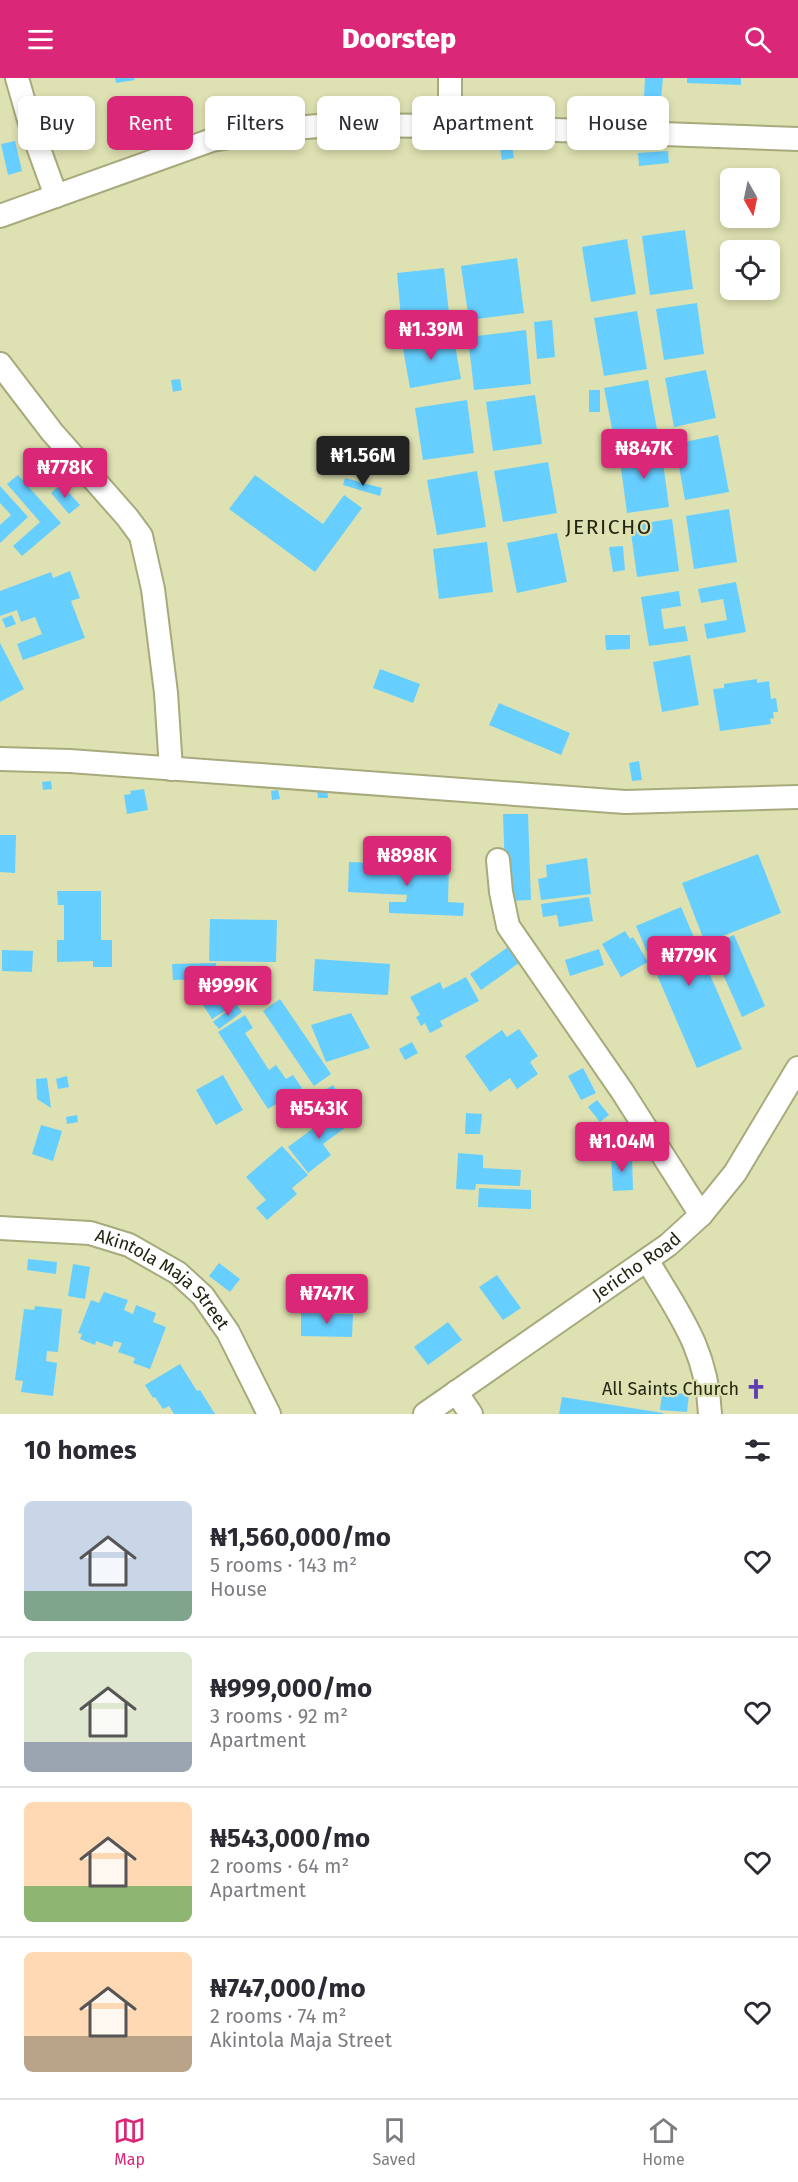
<!DOCTYPE html>
<meta charset="utf-8">
<style>
body{margin:0;font-family:"Fira Sans",sans-serif;background:#f7f7f7;color:#2b2b33;height:100vh;display:flex;flex-direction:column;font-size:22px;white-space:nowrap}
*{box-sizing:border-box;margin:0}
p{font-size:20px;color:#7c7c81}
.icon{flex:none;width:33px;height:33px;fill:none;stroke:currentColor;stroke-width:2;stroke-linecap:round;stroke-linejoin:round}
.map{position:relative;height:1336px;overflow:hidden}
.details{display:flex;flex-direction:column;background:#fff;flex:1}
.details>*{flex:none}
.hud{position:absolute;left:18px;top:18px;width:762px;height:54px;display:flex;gap:12px}
.needle{width:39px;rotate:171deg}
.fabs{position:absolute;left:720px;top:90px;display:grid;gap:12px}
.fabs a{display:grid;place-items:center;width:60px;height:60px;border-radius:9px;background:#fff;box-shadow:0 3px 9px #0003;font-size:30px}
.price{position:absolute;translate:-50% -51px;padding:0 14px;border-radius:6px;background:#db2777;color:#fff;font-size:20px;line-height:39px;filter:drop-shadow(0 2px 3px #0008)}
.price::after{content:'';position:absolute;left:50%;top:36px;width:18px;height:14px;margin-left:-9px;background:inherit;clip-path:polygon(0 0,100% 0,50% 100%)}
.price.current{background:#222;color:#fff}
ul{padding:0;list-style:none}
li{display:flex;align-items:center;gap:18px;height:150px;padding:0 24px}
li+li{border-top:2px solid #e1e1e2}
li span{display:grid;place-items:center;flex:none;width:168px;height:120px;border-radius:9px;color:#555}
li>.icon{margin-inline-start:auto}
span .icon{width:72px;height:72px;fill:#fffc;stroke-width:1}
li b{font-size:26px}
h2{display:flex;justify-content:space-between;align-items:center;height:72px;padding:0 24px;font-size:26px}
.pill{padding:0 21px;border-radius:9px;background:#fff;box-shadow:0 3px 9px #0003;font-size:21px;line-height:54px}
.pill.current{background:#db2777;color:#fff}
header{display:flex;justify-content:space-between;align-items:center;height:78px;padding:0 24px;background:#db2777;color:#fff;font-size:27px;font-weight:800}
.tab-bar{display:flex;justify-content:space-around;align-items:center;height:84px;border-top:2px solid #e1e1e2;background:#fff;font-size:16px;color:#7c7c81}
.tab-bar a{display:grid;justify-items:center;gap:3px}
.tab-bar .current{color:#db2777}
.map>svg:first-child{display:block}
</style>
<header><svg class="icon" aria-label="menu" viewBox="0 0 24 24"><path d="M4 6h16M4 12h16M4 18h16"/></svg>Doorstep<svg class="icon" aria-label="search" viewBox="0 0 24 24"><circle cx="10" cy="10" r="6"/><path d="M15 15l6 6"/></svg></header>
<div class="map">
<svg width="798" height="1336" viewBox="0 0 798 1336">
<rect width="100%" height="100%" fill="#dee1b1"/>
<g fill="#67cfff">
<polygon points="115,0 134,0 135,2 116,5"/>
<polygon points="645,0 663,0 661,21 644,19"/>
<polygon points="687,0 741,0 741,7 687,5"/>
<polygon points="15,63 22,93 8,97 1,66"/>
<polygon points="512,68 514,80 502,82 500,70"/>
<polygon points="668,73 669,85 639,88 638,75"/>
<polygon points="685,152 693,211 650,217 642,158"/>
<polygon points="627,161 636,216 591,224 582,169"/>
<polygon points="517,180 524,235 469,242 461,188"/>
<polygon points="444,190 449,235 401,240 397,195"/>
<polygon points="697,225 704,276 664,282 656,231"/>
<polygon points="637,233 647,291 604,298 594,240"/>
<polygon points="552,242 555,279 537,281 534,244"/>
<polygon points="526,252 531,306 474,312 468,259"/>
<polygon points="453,256 461,301 410,310 402,265"/>
<polygon points="706,292 716,340 674,349 665,300"/>
<polygon points="180,301 182,312 173,314 171,302"/>
<polygon points="648,302 658,357 615,365 604,310"/>
<rect x="589" y="312" width="11" height="22"/>
<polygon points="535,317 542,366 493,373 486,324"/>
<polygon points="467,322 474,375 423,382 415,330"/>
<polygon points="718,357 729,414 685,422 675,366"/>
<polygon points="661,370 669,429 627,435 619,375"/>
<polygon points="548,384 557,435 503,444 494,393"/>
<polygon points="477,393 486,449 437,457 427,402"/>
<polygon points="18,397 61,445 22,478 13,468 40,444 7,406"/>
<polygon points="255,397 323,446 344,417 362,430 315,494 229,431"/>
<polygon points="345,400 382,410 380,418 343,407"/>
<polygon points="61,406 80,427 69,436 51,415"/>
<polygon points="0,408 28,439 0,465 0,447 11,437 0,425"/>
<polygon points="729,431 737,484 694,491 686,438"/>
<polygon points="672,441 679,493 637,499 630,447"/>
<polygon points="557,455 567,504 517,515 507,465"/>
<polygon points="487,464 493,514 439,521 433,471"/>
<polygon points="623,468 625,492 613,494 609,469"/>
<polygon points="70,493 80,520 71,523 85,560 23,582 17,566 42,556 35,539 21,544 17,532 0,538 0,513 51,494 53,500"/>
<polygon points="736,504 746,554 707,561 704,546 727,542 723,521 701,525 698,511"/>
<polygon points="679,513 681,528 661,531 664,551 685,548 688,563 649,568 641,519"/>
<polygon points="12,537 16,546 6,550 2,541"/>
<polygon points="605,557 630,557 630,571 606,572"/>
<polygon points="0,565 24,611 0,624"/>
<polygon points="690,577 699,627 662,634 653,584"/>
<polygon points="380,591 420,606 413,625 373,610"/>
<polygon points="757,601 757,605 769,603 771,621 776,620 778,634 773,634 774,640 770,641 771,646 720,653 713,611 724,610 724,606"/>
<polygon points="499,625 570,655 561,677 489,647"/>
<polygon points="639,683 642,702 632,703 629,685"/>
<polygon points="51,703 52,711 43,712 42,704"/>
<polygon points="327,710 328,720 318,720 317,711"/>
<polygon points="144,711 148,732 127,736 124,717 131,716 130,713"/>
<polygon points="278,712 280,721 272,722 271,713"/>
<polygon points="503,736 528,736 531,822 506,823"/>
<polygon points="0,757 16,757 15,795 0,794"/>
<polygon points="758,776 781,835 705,865 682,805"/>
<polygon points="587,780 591,816 541,822 538,801 547,799 546,787"/>
<polygon points="349,784 449,788 448,824 464,825 463,838 389,835 389,824 406,824 407,817 348,814"/>
<polygon points="57,813 101,813 101,862 112,862 112,889 93,889 93,883 57,884 57,862 64,862 64,827 58,827"/>
<polygon points="589,819 593,843 559,849 557,837 543,839 541,826"/>
<polygon points="681,829 742,971 697,990 636,848"/>
<polygon points="210,841 277,842 276,884 209,883"/>
<polygon points="625,853 630,861 633,859 648,884 621,899 602,866"/>
<polygon points="734,857 765,928 742,939 710,867"/>
<polygon points="508,869 519,885 481,912 470,896"/>
<polygon points="599,871 604,887 570,898 565,882"/>
<polygon points="2,872 33,873 32,894 2,893"/>
<polygon points="315,881 390,886 388,917 313,913"/>
<polygon points="216,885 216,901 173,902 172,886"/>
<polygon points="466,899 479,923 440,943 443,948 430,955 425,945 421,948 416,939 420,937 410,919 440,904 443,911"/>
<polygon points="215,912 225,914 233,928 212,941 196,916"/>
<polygon points="268,913 270,922 260,923 259,914"/>
<polygon points="280,921 331,996 314,1008 263,933"/>
<polygon points="236,926 242,934 219,951 213,944"/>
<polygon points="351,935 370,970 326,984 311,947"/>
<polygon points="245,937 253,950 245,955 269,992 276,987 286,1001 293,997 302,1010 268,1031 218,954"/>
<polygon points="519,951 538,978 530,984 538,996 517,1011 510,1000 490,1014 465,978 502,952 507,959"/>
<polygon points="412,964 418,975 405,982 399,971"/>
<polygon points="583,990 596,1015 581,1022 568,998"/>
<polygon points="223,997 243,1032 216,1047 196,1012"/>
<polygon points="67,998 69,1009 58,1011 56,1001"/>
<polygon points="47,1000 51,1030 37,1021 36,1001"/>
<polygon points="333,1007 344,1025 326,1037 314,1019"/>
<polygon points="597,1022 609,1037 600,1044 588,1029"/>
<polygon points="342,1029 353,1044 323,1066 331,1077 308,1095 288,1069"/>
<polygon points="466,1035 482,1036 480,1056 465,1056"/>
<polygon points="77,1037 78,1044 67,1046 66,1039"/>
<polygon points="41,1047 62,1053 53,1083 32,1076"/>
<polygon points="282,1068 308,1097 292,1110 297,1116 267,1142 256,1130 266,1122 246,1099"/>
<polygon points="458,1075 483,1077 483,1090 521,1092 520,1108 476,1106 475,1112 456,1111"/>
<polygon points="632,1078 633,1112 613,1113 611,1079"/>
<polygon points="479,1110 531,1112 531,1131 478,1129"/>
<polygon points="28,1181 57,1184 56,1196 27,1192"/>
<polygon points="219,1185 240,1201 230,1214 209,1198"/>
<polygon points="73,1186 90,1189 85,1221 68,1218"/>
<polygon points="497,1197 521,1230 503,1242 479,1209"/>
<polygon points="104,1214 128,1222 124,1232 133,1236 136,1227 156,1235 153,1244 166,1249 150,1291 133,1285 135,1280 118,1274 122,1265 114,1263 112,1269 96,1263 95,1267 80,1261 82,1256 78,1255 91,1222 99,1225"/>
<polygon points="35,1228 62,1231 58,1274 47,1273 46,1283 57,1285 53,1318 21,1314 23,1303 15,1302 24,1231 34,1232"/>
<polygon points="301,1235 353,1236 352,1259 301,1258"/>
<polygon points="448,1244 462,1262 428,1287 414,1269"/>
<polygon points="180,1286 197,1313 200,1312 215,1336 174,1336 169,1328 163,1331 155,1319 153,1320 145,1307"/>
<polygon points="662,1314 689,1316 687,1334 660,1332"/>
<polygon points="562,1319 663,1335 663,1336 559,1336"/>
</g>
<g fill="none" stroke-linecap="round" stroke-linejoin="round">
<g stroke="#a7aa7c" stroke-width="26">
<g id="minor">
<polyline points="17,0 31,49 56,118"/>
<polyline points="450,0 450,48"/>
<polyline points="0,138 212,62 272,52 330,47 450,48 798,61"/>
<polyline points="0,286 52,354 127,439 141,458 153,511 166,615 171,691"/>
<polyline points="0,681 70,683 625,724 798,719"/>
<polyline points="498,782 501,814 508,848 622,1013 701,1137"/>
<path id="s1" d="M0,1150L90,1155L129,1167L178,1195L203,1218L228,1254L269,1336"/>
<path d="M647,1182C679,1236 707,1271 710,1336"/>
<polyline points="456,1314 471,1336"/>
<path id="s2" d="M425,1336L668,1167L701,1137L735,1095L798,990"/>
</g>
</g>
<use href="#minor" stroke="#fff" stroke-width="22"/>
</g>
<defs>
<g id="church-bare" transform="scale(1.62)"><path d="M-1.2-6h2.4v3.5h3.3v2.4h-3.3V6h-2.4V-.1h-3.3v-2.4h3.3Z" fill="#5f3db5" stroke="#dee1b1" stroke-width="2.5" paint-order="stroke"/></g>
</defs>
<g fill-rule="evenodd">
<use href="#church-bare" x="756" y="1311"/>
</g>
<g text-anchor="middle" stroke-width="4.5" stroke-linejoin="round" paint-order="stroke">
<g font-size="18" fill="#242512" stroke="#dee1b1">
<text dy="6" stroke="none"><textPath href="#s2" startOffset="258">Jericho Road</textPath></text>
<text dy="6" stroke="none"><textPath href="#s1" startOffset="178">Akintola Maja Street</textPath></text>
</g>
<g font-size="18" fill="#242512" stroke="#dee1b1" text-anchor="end">
<text x="739" y="1317">All Saints Church</text>
</g>
<g font-size="21" letter-spacing="1.5" fill="#242512" stroke="#dee1b1">
<text x="609" y="456">JERICHO</text>
</g>
</g>
</svg>
<div class="fabs">
<a><svg class="needle" viewBox="-14 -14 28 28"><path d="M0-13l5 13h-10z" fill="#e53935"/><path d="M0 13l5-13h-10z" fill="#7c7c81"/></svg></a>
<a><svg class="icon" aria-label="locate" viewBox="0 0 24 24"><circle cx="12" cy="12" r="6"/><path d="M12 2v4M12 18v4M2 12h4M18 12h4"/></svg></a>
</div>
<b class="price" style="left:431px;top:283px">₦1.39M</b>
<b class="price" style="left:644px;top:402px">₦847K</b>
<b class="price current" style="left:363px;top:409px">₦1.56M</b>
<b class="price" style="left:65px;top:421px">₦778K</b>
<b class="price" style="left:407px;top:809px">₦898K</b>
<b class="price" style="left:689px;top:909px">₦779K</b>
<b class="price" style="left:228px;top:939px">₦999K</b>
<b class="price" style="left:319px;top:1062px">₦543K</b>
<b class="price" style="left:622px;top:1095px">₦1.04M</b>
<b class="price" style="left:327px;top:1247px">₦747K</b>
<div class="hud">
<a class="pill">Buy</a>
<a class="pill current">Rent</a>
<a class="pill">Filters</a>
<a class="pill">New</a>
<a class="pill">Apartment</a>
<a class="pill">House</a>
</div>
</div>
<section class="details">
<h2>10 homes<svg class="icon" aria-label="filters" viewBox="0 0 24 24"><path d="M4 7h16M4 17h16"/><circle cx="9" cy="7" r="2"/><circle cx="15" cy="17" r="2"/></svg></h2>
<ul>
<li><span style="background:linear-gradient(#c9d6e8 75%,#7fa58c 0)"><svg class="icon" aria-label="home" viewBox="0 0 24 24"><path d="M3 11l9-7 9 7M6 9v11h12V9"/></svg></span><div><b>₦1,560,000/mo</b><p>5 rooms · 143 m²</p><p>House</p></div><svg class="icon" aria-label="heart" viewBox="0 0 24 24"><path d="M12 20l-8-8c-3-5 5-10 8-4 3-6 11-1 8 4z"/></svg></li>
<li><span style="background:linear-gradient(#dfe7d0 75%,#9aa5b1 0)"><svg class="icon" aria-label="home" viewBox="0 0 24 24"><path d="M3 11l9-7 9 7M6 9v11h12V9"/></svg></span><div><b>₦999,000/mo</b><p>3 rooms · 92 m²</p><p>Apartment</p></div><svg class="icon" aria-label="heart" viewBox="0 0 24 24"><path d="M12 20l-8-8c-3-5 5-10 8-4 3-6 11-1 8 4z"/></svg></li>
<li><span style="background:linear-gradient(#ffd9b3 70%,#8fb573 0)"><svg class="icon" aria-label="home" viewBox="0 0 24 24"><path d="M3 11l9-7 9 7M6 9v11h12V9"/></svg></span><div><b>₦543,000/mo</b><p>2 rooms · 64 m²</p><p>Apartment</p></div><svg class="icon" aria-label="heart" viewBox="0 0 24 24"><path d="M12 20l-8-8c-3-5 5-10 8-4 3-6 11-1 8 4z"/></svg></li>
<li><span style="background:linear-gradient(#ffd9b3 70%,#b9a48a 0)"><svg class="icon" aria-label="home" viewBox="0 0 24 24"><path d="M3 11l9-7 9 7M6 9v11h12V9"/></svg></span><div><b>₦747,000/mo</b><p>2 rooms · 74 m²</p><p>Akintola Maja Street</p></div><svg class="icon" aria-label="heart" viewBox="0 0 24 24"><path d="M12 20l-8-8c-3-5 5-10 8-4 3-6 11-1 8 4z"/></svg></li>
</ul>
</section>
<nav class="tab-bar">
<a class="current"><svg class="icon" aria-label="map" viewBox="0 0 24 24"><path d="M3 6l6-2 6 2 6-2v14l-6 2-6-2-6 2zM9 4v14M15 6v14"/></svg>Map</a>
<a><svg class="icon" aria-label="saved" viewBox="0 0 24 24"><path d="M7 4h10v16l-5-4-5 4z"/></svg>Saved</a>
<a><svg class="icon" aria-label="home" viewBox="0 0 24 24"><path d="M3 11l9-7 9 7M6 9v11h12V9"/></svg>Home</a>
</nav>
